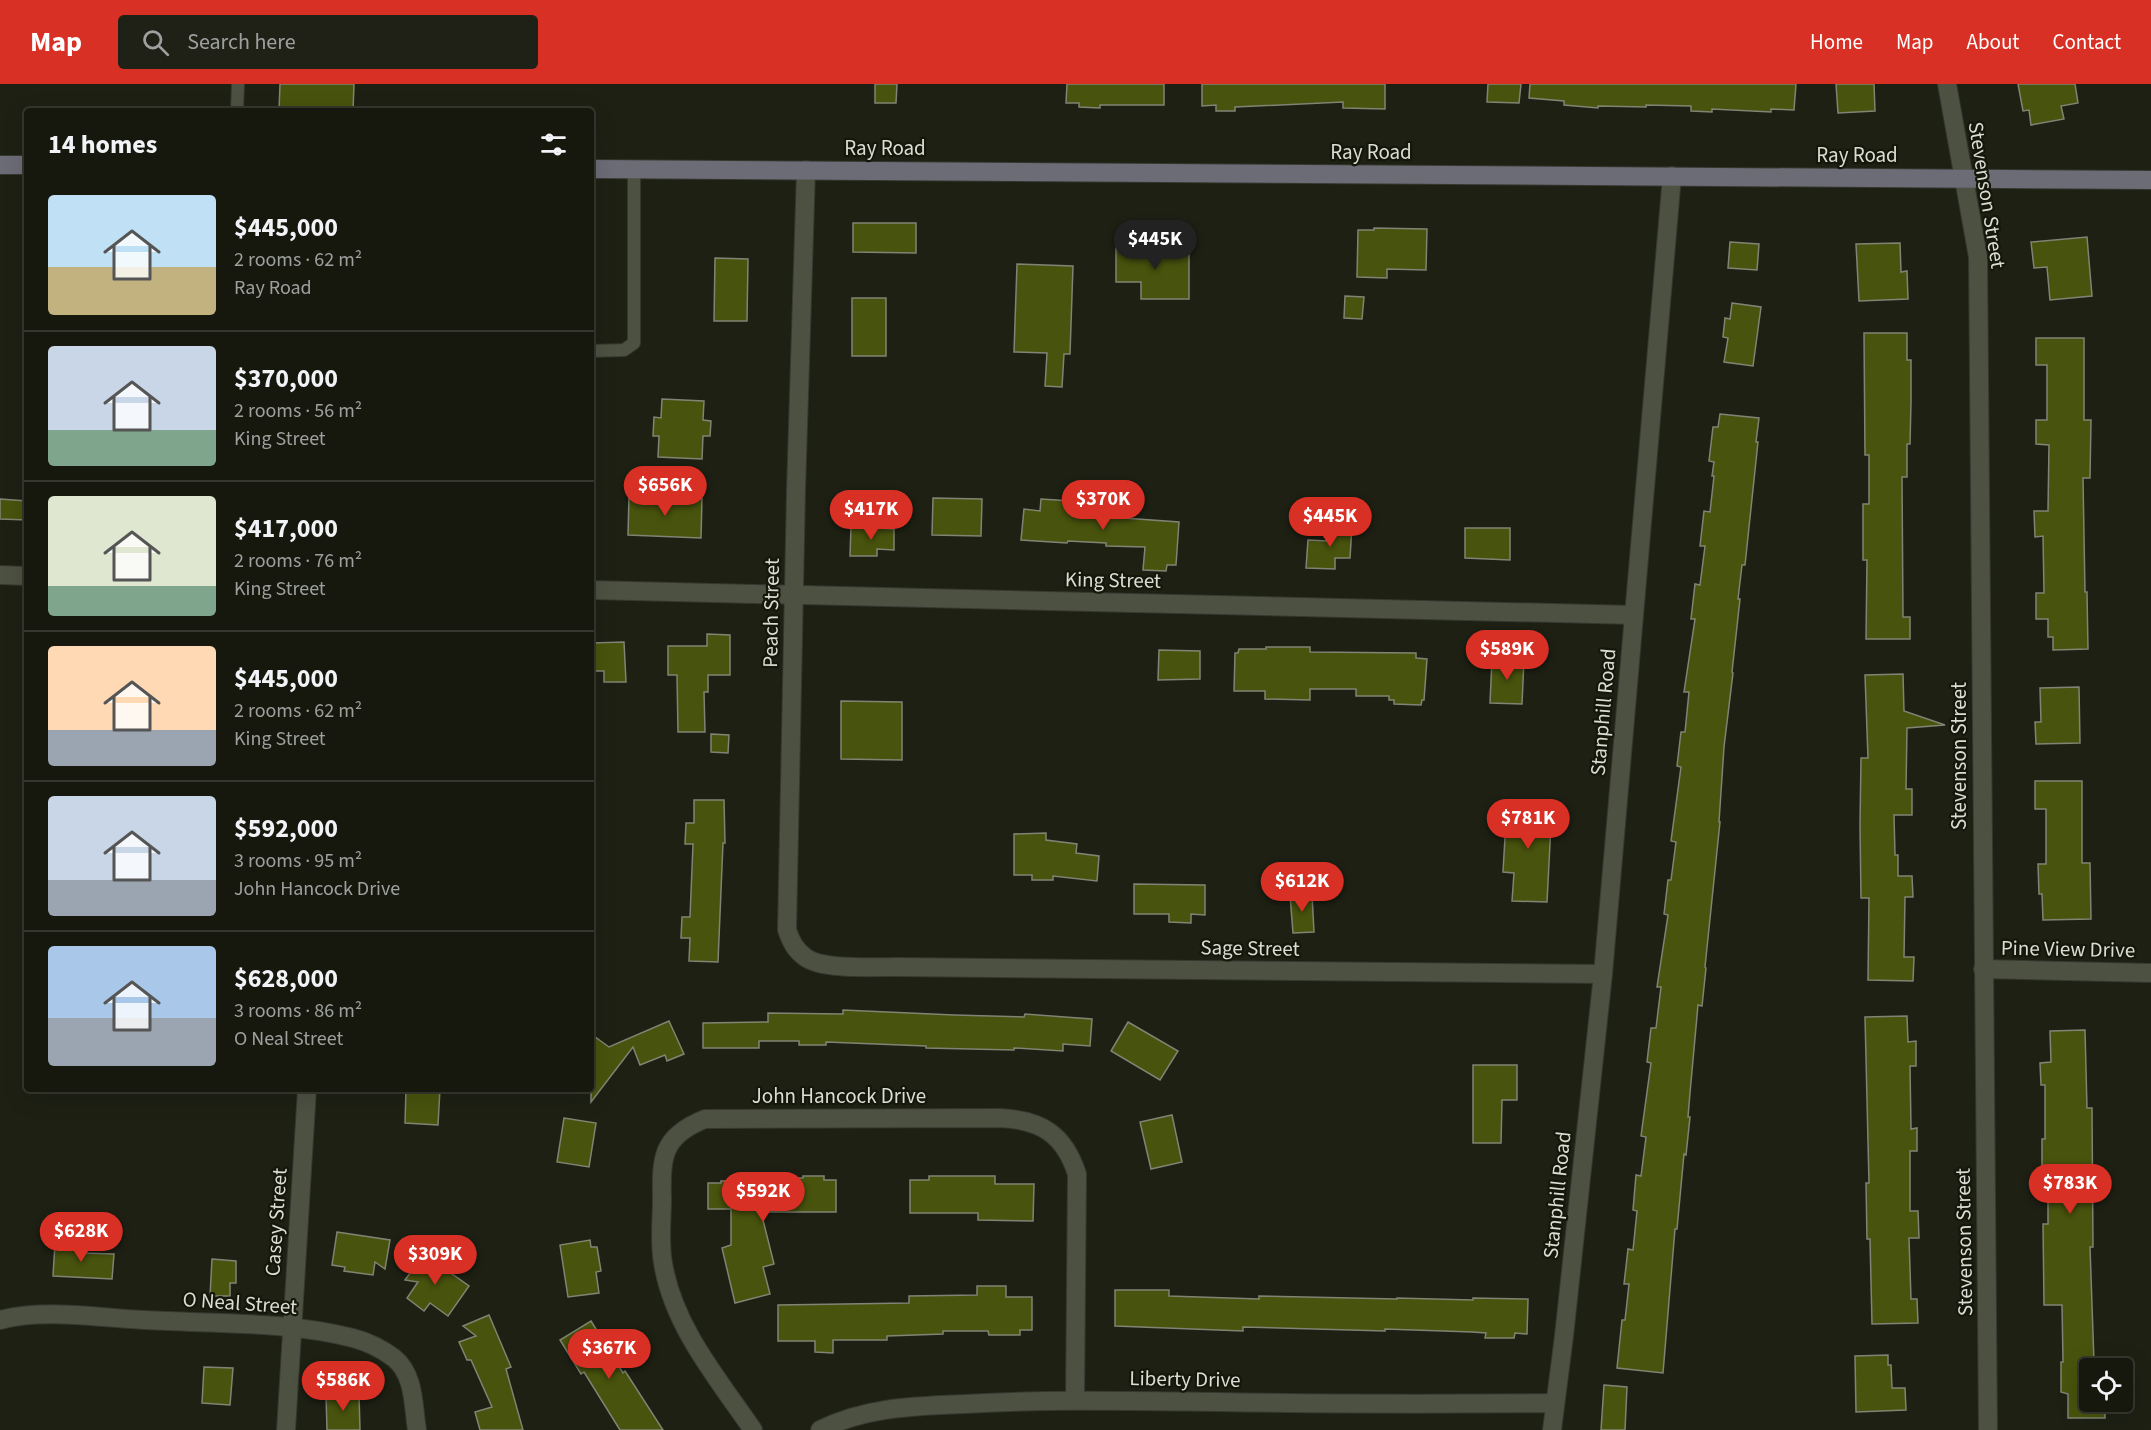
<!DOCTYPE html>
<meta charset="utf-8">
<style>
body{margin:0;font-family:"Source Sans 3",sans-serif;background:#1f2117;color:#f1f3f6;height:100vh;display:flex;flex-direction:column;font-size:22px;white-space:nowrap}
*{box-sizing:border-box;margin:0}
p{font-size:20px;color:#9ea09e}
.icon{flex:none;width:33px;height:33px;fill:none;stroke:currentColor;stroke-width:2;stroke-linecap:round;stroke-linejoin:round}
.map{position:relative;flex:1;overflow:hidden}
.side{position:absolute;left:24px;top:24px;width:570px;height:984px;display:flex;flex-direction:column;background:#16180e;border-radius:6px;box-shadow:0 6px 24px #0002,0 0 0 2px #35372e}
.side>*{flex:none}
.buttons{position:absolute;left:2079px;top:1274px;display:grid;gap:12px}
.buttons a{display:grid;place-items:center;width:54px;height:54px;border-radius:6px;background:#16180e;box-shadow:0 6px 24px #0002,0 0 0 2px #35372e;font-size:30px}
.price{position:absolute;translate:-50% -51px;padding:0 14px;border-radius:21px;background:#d93025;color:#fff;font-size:20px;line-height:39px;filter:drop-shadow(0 2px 3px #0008)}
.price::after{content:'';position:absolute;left:50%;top:36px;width:18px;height:14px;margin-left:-9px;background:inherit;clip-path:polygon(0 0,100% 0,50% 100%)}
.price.current{background:#222;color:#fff}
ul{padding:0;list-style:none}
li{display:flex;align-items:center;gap:18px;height:150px;padding:0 24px}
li+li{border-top:2px solid #35372e}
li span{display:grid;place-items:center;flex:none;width:168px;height:120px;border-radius:6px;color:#555}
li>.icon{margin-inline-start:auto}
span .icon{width:72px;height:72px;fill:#fffc;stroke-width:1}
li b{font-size:26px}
h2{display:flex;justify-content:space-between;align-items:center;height:72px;padding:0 24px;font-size:26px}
header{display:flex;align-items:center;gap:36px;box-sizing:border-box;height:84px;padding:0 30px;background:#d93025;color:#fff}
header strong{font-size:28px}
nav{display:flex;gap:33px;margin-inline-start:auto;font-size:21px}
.search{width:420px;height:54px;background:#1f2117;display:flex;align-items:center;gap:15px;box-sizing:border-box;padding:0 21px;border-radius:6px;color:#9ea09e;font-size:22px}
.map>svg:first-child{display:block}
</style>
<header>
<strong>Map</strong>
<div class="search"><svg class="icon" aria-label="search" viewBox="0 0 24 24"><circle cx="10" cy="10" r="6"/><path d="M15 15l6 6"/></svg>Search here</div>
<nav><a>Home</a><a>Map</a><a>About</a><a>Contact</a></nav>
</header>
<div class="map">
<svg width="2151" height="1346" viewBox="0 0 2151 1346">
<rect width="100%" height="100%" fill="#1d2013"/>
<g fill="#48530d" stroke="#808474" stroke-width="1.5">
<polygon points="280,0 354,0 353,27 279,27"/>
<polygon points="875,0 897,0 896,19 875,19"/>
<polygon points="1067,0 1164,0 1164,21 1100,21 1100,24 1079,23 1079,19 1066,19"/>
<polygon points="1202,0 1385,0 1385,25 1343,24 1343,18 1235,23 1235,27 1216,27 1216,21 1202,22"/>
<polygon points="1488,0 1521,0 1519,19 1487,18"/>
<polygon points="1530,0 1796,0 1794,26 1771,25 1771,28 1712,25 1712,28 1691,27 1691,22 1646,21 1646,23 1598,22 1598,24 1564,21 1564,17 1529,14"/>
<polygon points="1836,0 1874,0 1875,27 1838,29"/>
<polygon points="2018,0 2075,0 2078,19 2061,22 2064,35 2031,41 2029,26 2023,27"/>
<polygon points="853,139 916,139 916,169 853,168"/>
<polygon points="1374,144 1427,145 1426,186 1387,185 1387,194 1357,193 1358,146 1374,146"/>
<polygon points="2087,153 2092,212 2050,216 2047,183 2034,184 2031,158"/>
<polygon points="1730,158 1759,160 1757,186 1728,184"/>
<polygon points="1140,159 1159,159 1159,164 1189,164 1189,215 1141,215 1141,198 1116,198 1116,164 1140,164"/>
<polygon points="1900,159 1901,188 1907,187 1908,215 1859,217 1856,160"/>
<polygon points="715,174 748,175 747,237 714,237"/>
<polygon points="1017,180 1073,182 1070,270 1064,270 1062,303 1045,302 1047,269 1014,268"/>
<polygon points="1345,212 1364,213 1362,235 1344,234"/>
<rect x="852" y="214" width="34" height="58"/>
<polygon points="1732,219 1761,223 1753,282 1724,278 1728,254 1723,253 1725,234 1730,235"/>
<polygon points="1864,249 1907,249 1907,276 1911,276 1911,318 1910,360 1907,360 1907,393 1902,393 1903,533 1910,533 1910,555 1866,555 1867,476 1863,476 1863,420 1869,420 1869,371 1865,371"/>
<polygon points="2036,254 2084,254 2084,336 2091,336 2090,394 2083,394 2085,508 2087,508 2088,565 2053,566 2053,553 2048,553 2048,535 2036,535 2036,509 2044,509 2043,452 2035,453 2034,427 2048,427 2049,361 2036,360 2036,336 2047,336 2047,281 2036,281"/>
<polygon points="662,315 704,317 703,336 711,337 710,352 703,352 702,375 658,373 659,352 653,352 654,333 661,334"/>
<polygon points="1720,330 1759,334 1756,358 1758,358 1745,481 1742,481 1738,515 1740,515 1732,588 1733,589 1724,663 1719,738 1720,738 1705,883 1706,884 1702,922 1698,921 1690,1009 1688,1033 1690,1033 1686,1071 1684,1070 1677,1145 1675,1145 1663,1289 1617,1284 1622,1236 1625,1236 1629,1200 1624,1200 1628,1165 1633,1166 1637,1127 1633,1126 1636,1091 1641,1092 1646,1053 1641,1052 1651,979 1647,978 1651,944 1656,944 1661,903 1657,903 1668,831 1664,830 1668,796 1671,796 1676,758 1671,757 1681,683 1677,682 1681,648 1685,648 1689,608 1684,608 1695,535 1691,535 1695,500 1700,501 1705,462 1700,462 1704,427 1710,428 1714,392 1712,392 1714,378 1709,377 1713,343 1718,343"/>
<polygon points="629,412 702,414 701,454 628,451"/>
<polygon points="933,414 982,415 981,452 932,451"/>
<polygon points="0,415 27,417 27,436 0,435"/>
<polygon points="1041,415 1071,417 1071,422 1097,423 1096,429 1124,430 1124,434 1179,438 1176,481 1167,481 1166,487 1143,486 1145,463 1106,462 1106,459 1068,457 1067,459 1021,456 1024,425 1040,427"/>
<polygon points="1329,441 1352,442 1350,474 1335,474 1335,485 1306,484 1308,456 1328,457"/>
<polygon points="851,442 894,445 894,466 877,465 877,472 850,472"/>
<polygon points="1465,444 1510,444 1510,476 1465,474"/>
<polygon points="707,550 730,551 730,591 708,591 708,608 704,608 705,648 678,648 677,591 668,591 668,562 707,562"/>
<polygon points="624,558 626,598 604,598 604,587 591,587 591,559"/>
<polygon points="1266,563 1310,563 1310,568 1416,569 1416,574 1427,575 1424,616 1422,616 1421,621 1394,620 1394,616 1389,616 1389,612 1356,612 1356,605 1310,605 1310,616 1265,615 1265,607 1234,607 1235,569 1238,569 1239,565 1266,565"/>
<polygon points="1159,566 1200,567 1200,595 1158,596"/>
<polygon points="1492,575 1524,576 1522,620 1490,619"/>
<polygon points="1903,590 1904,627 1945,641 1907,644 1906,705 1912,705 1912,731 1894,731 1895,771 1898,771 1898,792 1912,792 1913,813 1905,813 1904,873 1914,873 1913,897 1868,896 1869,814 1861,814 1860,742 1861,674 1868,674 1865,591"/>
<polygon points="2079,603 2080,659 2036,660 2035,638 2041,638 2040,604"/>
<polygon points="841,617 902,618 902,676 841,675"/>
<polygon points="711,650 729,651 728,669 711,668"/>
<polygon points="2035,697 2082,697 2082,779 2090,779 2091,835 2043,836 2042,810 2039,810 2038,780 2046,780 2046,725 2035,725"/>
<polygon points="694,716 724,716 725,759 723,759 718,878 689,877 690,854 681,854 682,833 690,833 693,760 685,760 686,739 694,739"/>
<polygon points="1507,719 1552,721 1547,818 1512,817 1514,789 1503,788"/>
<polygon points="1046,749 1046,756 1077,760 1076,769 1099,772 1097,797 1053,792 1053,796 1032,796 1032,791 1014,791 1014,750"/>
<polygon points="1134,800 1205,801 1205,831 1191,830 1191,839 1169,838 1169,830 1134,830"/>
<polygon points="1312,810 1314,848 1293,849 1290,811"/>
<polygon points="843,926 954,931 1024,933 1025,930 1092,935 1090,962 1063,960 1063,967 1014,964 1014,966 926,964 926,962 826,958 826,961 799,961 799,957 759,957 759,964 703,964 703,939 768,938 768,929 843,930"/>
<polygon points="1907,932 1908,958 1916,957 1916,982 1910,982 1911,1045 1917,1044 1917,1067 1910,1067 1910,1127 1918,1127 1919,1154 1909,1154 1911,1215 1917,1215 1918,1239 1872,1240 1870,1155 1867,1155 1866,1099 1869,1099 1865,933"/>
<polygon points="669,937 684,970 667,977 665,971 640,981 633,963 591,1018 591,950 609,963"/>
<polygon points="1128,938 1178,967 1160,996 1111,967"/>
<polygon points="2085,946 2087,1024 2092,1024 2093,1163 2090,1163 2094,1278 2105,1278 2105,1284 2090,1284 2090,1317 2105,1317 2105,1334 2068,1334 2068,1310 2061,1308 2061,1278 2063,1278 2062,1221 2044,1221 2043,1140 2048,1140 2048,1082 2042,1082 2042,1055 2045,1055 2045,1001 2041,1001 2040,979 2051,978 2050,947"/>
<polygon points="1473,981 1517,981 1517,1016 1502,1016 1501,1059 1473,1059"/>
<polygon points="406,1005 440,1005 438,1041 405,1039"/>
<polygon points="1172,1031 1182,1078 1151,1085 1140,1038"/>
<polygon points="564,1034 596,1039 589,1083 557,1078"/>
<polygon points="803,1092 824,1092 824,1096 836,1096 836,1128 761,1128 774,1180 763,1183 770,1210 735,1219 722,1164 731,1161 731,1125 708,1125 708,1099 721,1099 721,1097 782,1097 782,1094 803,1094"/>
<polygon points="929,1092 995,1092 995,1100 1034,1100 1033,1137 978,1136 978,1129 910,1129 910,1096 929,1096"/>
<polygon points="337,1148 390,1156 385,1185 375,1178 373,1191 344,1187 345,1183 332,1181"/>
<polygon points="590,1156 591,1163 597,1163 601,1187 596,1188 599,1209 568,1213 560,1161"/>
<polygon points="55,1159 82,1161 82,1169 114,1170 112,1195 53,1192"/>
<polygon points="424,1170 469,1202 448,1232 430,1219 424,1227 407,1214 418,1198 405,1196"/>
<polygon points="212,1175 236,1177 236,1199 230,1199 230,1212 210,1212"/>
<polygon points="977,1202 1006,1202 1006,1213 1032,1213 1032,1246 1020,1246 1020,1251 989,1251 988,1247 943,1247 943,1250 887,1252 887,1256 833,1256 833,1269 815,1268 815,1257 778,1257 778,1221 909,1219 909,1212 977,1211"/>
<polygon points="1115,1206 1169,1206 1169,1212 1259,1215 1259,1212 1397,1215 1397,1214 1473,1216 1473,1214 1528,1215 1527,1250 1515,1249 1514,1254 1485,1254 1486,1249 1472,1248 1385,1245 1385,1247 1243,1243 1243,1247 1115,1242"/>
<polygon points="489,1231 511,1283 506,1285 523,1346 480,1346 475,1328 492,1323 471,1276 467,1276 459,1258 476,1252 463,1242"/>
<polygon points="591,1237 623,1289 625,1287 663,1346 620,1346 584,1288 581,1290 560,1256"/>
<polygon points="1888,1271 1888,1281 1891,1281 1892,1304 1905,1304 1906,1326 1856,1328 1855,1272"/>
<polygon points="204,1283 233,1284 230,1321 202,1319"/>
<polygon points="1604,1301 1627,1303 1625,1346 1601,1346"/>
<polygon points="359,1310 360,1346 327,1346 326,1311"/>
</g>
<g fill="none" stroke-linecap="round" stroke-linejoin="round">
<g stroke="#363830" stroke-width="14">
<g id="lane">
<polyline points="237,27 238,0"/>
<polyline points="591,267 624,266 634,259 634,85"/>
</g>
</g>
<g stroke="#363830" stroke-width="20">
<g id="street">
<polyline points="1947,0 1978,173 1988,1346"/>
<path d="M806,86L796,406L787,846C791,857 795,866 805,873C821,886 874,883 897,883L1603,890"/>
<polyline points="0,491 27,492"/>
<polyline points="591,506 1634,531"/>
<polyline points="1983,885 2151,889"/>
<path d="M0,1236C44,1224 99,1234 145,1236C214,1240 286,1237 353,1254C368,1258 382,1265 394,1274C415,1291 413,1322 417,1346"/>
<polyline points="286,1346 307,1005"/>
<path d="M753,1346C718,1295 673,1242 663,1179C659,1158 662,1135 662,1115C661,1073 662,1052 705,1035L1000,1034C1041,1036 1064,1050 1077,1090L1075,1316"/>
<path d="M820,1346C865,1323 915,1322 965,1320C1050,1315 1134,1317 1219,1318C1331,1320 1442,1320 1554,1319"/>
<polyline points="1552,1346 1564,1252 1603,890 1672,92"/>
</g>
</g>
<g stroke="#363830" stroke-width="20">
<g id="secondary">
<polyline points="0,81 27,81"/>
<polyline points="591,85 2151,96"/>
</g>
</g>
<use href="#lane" stroke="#4d5142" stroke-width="12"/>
<use href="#street" stroke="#4d5142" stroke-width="18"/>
<use href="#secondary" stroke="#6c6c77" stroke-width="18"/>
</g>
<g text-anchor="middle" stroke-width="4.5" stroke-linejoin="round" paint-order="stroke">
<g font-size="21" fill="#dbddd4" stroke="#14170a">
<text x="885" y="71">Ray Road</text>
<text x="1371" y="75">Ray Road</text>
<text x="1857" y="78">Ray Road</text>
<text transform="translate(1987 111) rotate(81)" y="7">Stevenson Street</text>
<text transform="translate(1113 496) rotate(1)" y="7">King Street</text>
<text transform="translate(771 529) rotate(-89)" y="7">Peach Street</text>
<text transform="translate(1603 628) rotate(-85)" y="7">Stanphill Road</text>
<text transform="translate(1959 672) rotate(-90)" y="7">Stevenson Street</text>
<text transform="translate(1250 864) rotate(1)" y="7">Sage Street</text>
<text transform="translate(2068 865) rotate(1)" y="7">Pine View Drive</text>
<text x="839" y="1019">John Hancock Drive</text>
<text transform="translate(1557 1111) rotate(-84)" y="7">Stanphill Road</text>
<text transform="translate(276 1138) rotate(-86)" y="7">Casey Street</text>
<text transform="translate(1964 1158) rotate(-91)" y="7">Stevenson Street</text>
<text transform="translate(240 1219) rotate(4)" y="7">O Neal Street</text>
<text transform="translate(1185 1295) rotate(1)" y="7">Liberty Drive</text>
</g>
</g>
</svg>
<div class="buttons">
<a><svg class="icon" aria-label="locate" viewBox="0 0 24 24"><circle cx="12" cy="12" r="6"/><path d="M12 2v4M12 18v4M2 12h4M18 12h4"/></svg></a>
</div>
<b class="price current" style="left:1155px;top:187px">$445K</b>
<b class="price" style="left:665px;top:433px">$656K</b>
<b class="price" style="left:1103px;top:447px">$370K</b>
<b class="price" style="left:871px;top:457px">$417K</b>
<b class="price" style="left:1330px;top:464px">$445K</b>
<b class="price" style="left:1507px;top:597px">$589K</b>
<b class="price" style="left:1528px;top:766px">$781K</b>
<b class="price" style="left:1302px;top:829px">$612K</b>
<b class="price" style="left:2070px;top:1131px">$783K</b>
<b class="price" style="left:763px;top:1139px">$592K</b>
<b class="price" style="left:81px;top:1179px">$628K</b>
<b class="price" style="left:435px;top:1202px">$309K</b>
<b class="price" style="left:609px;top:1296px">$367K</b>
<b class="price" style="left:343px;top:1328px">$586K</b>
<section class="side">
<h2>14 homes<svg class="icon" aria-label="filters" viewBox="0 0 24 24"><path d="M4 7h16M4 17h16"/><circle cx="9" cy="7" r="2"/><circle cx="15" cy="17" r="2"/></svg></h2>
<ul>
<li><span style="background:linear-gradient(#bfe0f5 60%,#c2b280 0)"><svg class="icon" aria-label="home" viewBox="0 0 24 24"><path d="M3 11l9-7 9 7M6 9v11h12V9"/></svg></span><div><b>$445,000</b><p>2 rooms · 62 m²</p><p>Ray Road</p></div></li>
<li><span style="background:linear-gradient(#c9d6e8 70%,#7fa58c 0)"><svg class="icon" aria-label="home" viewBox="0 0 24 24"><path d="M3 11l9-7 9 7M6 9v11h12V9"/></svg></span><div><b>$370,000</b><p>2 rooms · 56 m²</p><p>King Street</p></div></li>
<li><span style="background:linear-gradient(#dfe7d0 75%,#7fa58c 0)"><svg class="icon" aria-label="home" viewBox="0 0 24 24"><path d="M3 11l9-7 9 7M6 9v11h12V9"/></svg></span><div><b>$417,000</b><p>2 rooms · 76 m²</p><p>King Street</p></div></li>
<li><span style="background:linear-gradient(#ffd9b3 70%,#9aa5b1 0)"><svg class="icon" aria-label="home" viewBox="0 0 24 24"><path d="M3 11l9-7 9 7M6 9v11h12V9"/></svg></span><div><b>$445,000</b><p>2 rooms · 62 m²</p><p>King Street</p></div></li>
<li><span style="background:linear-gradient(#c9d6e8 70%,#9aa5b1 0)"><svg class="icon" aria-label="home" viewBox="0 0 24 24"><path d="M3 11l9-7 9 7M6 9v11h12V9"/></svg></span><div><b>$592,000</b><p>3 rooms · 95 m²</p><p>John Hancock Drive</p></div></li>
<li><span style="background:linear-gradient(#a9c7e8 60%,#9aa5b1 0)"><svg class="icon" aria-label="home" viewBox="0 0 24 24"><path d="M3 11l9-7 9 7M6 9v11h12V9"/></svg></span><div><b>$628,000</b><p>3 rooms · 86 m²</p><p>O Neal Street</p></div></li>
</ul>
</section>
</div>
